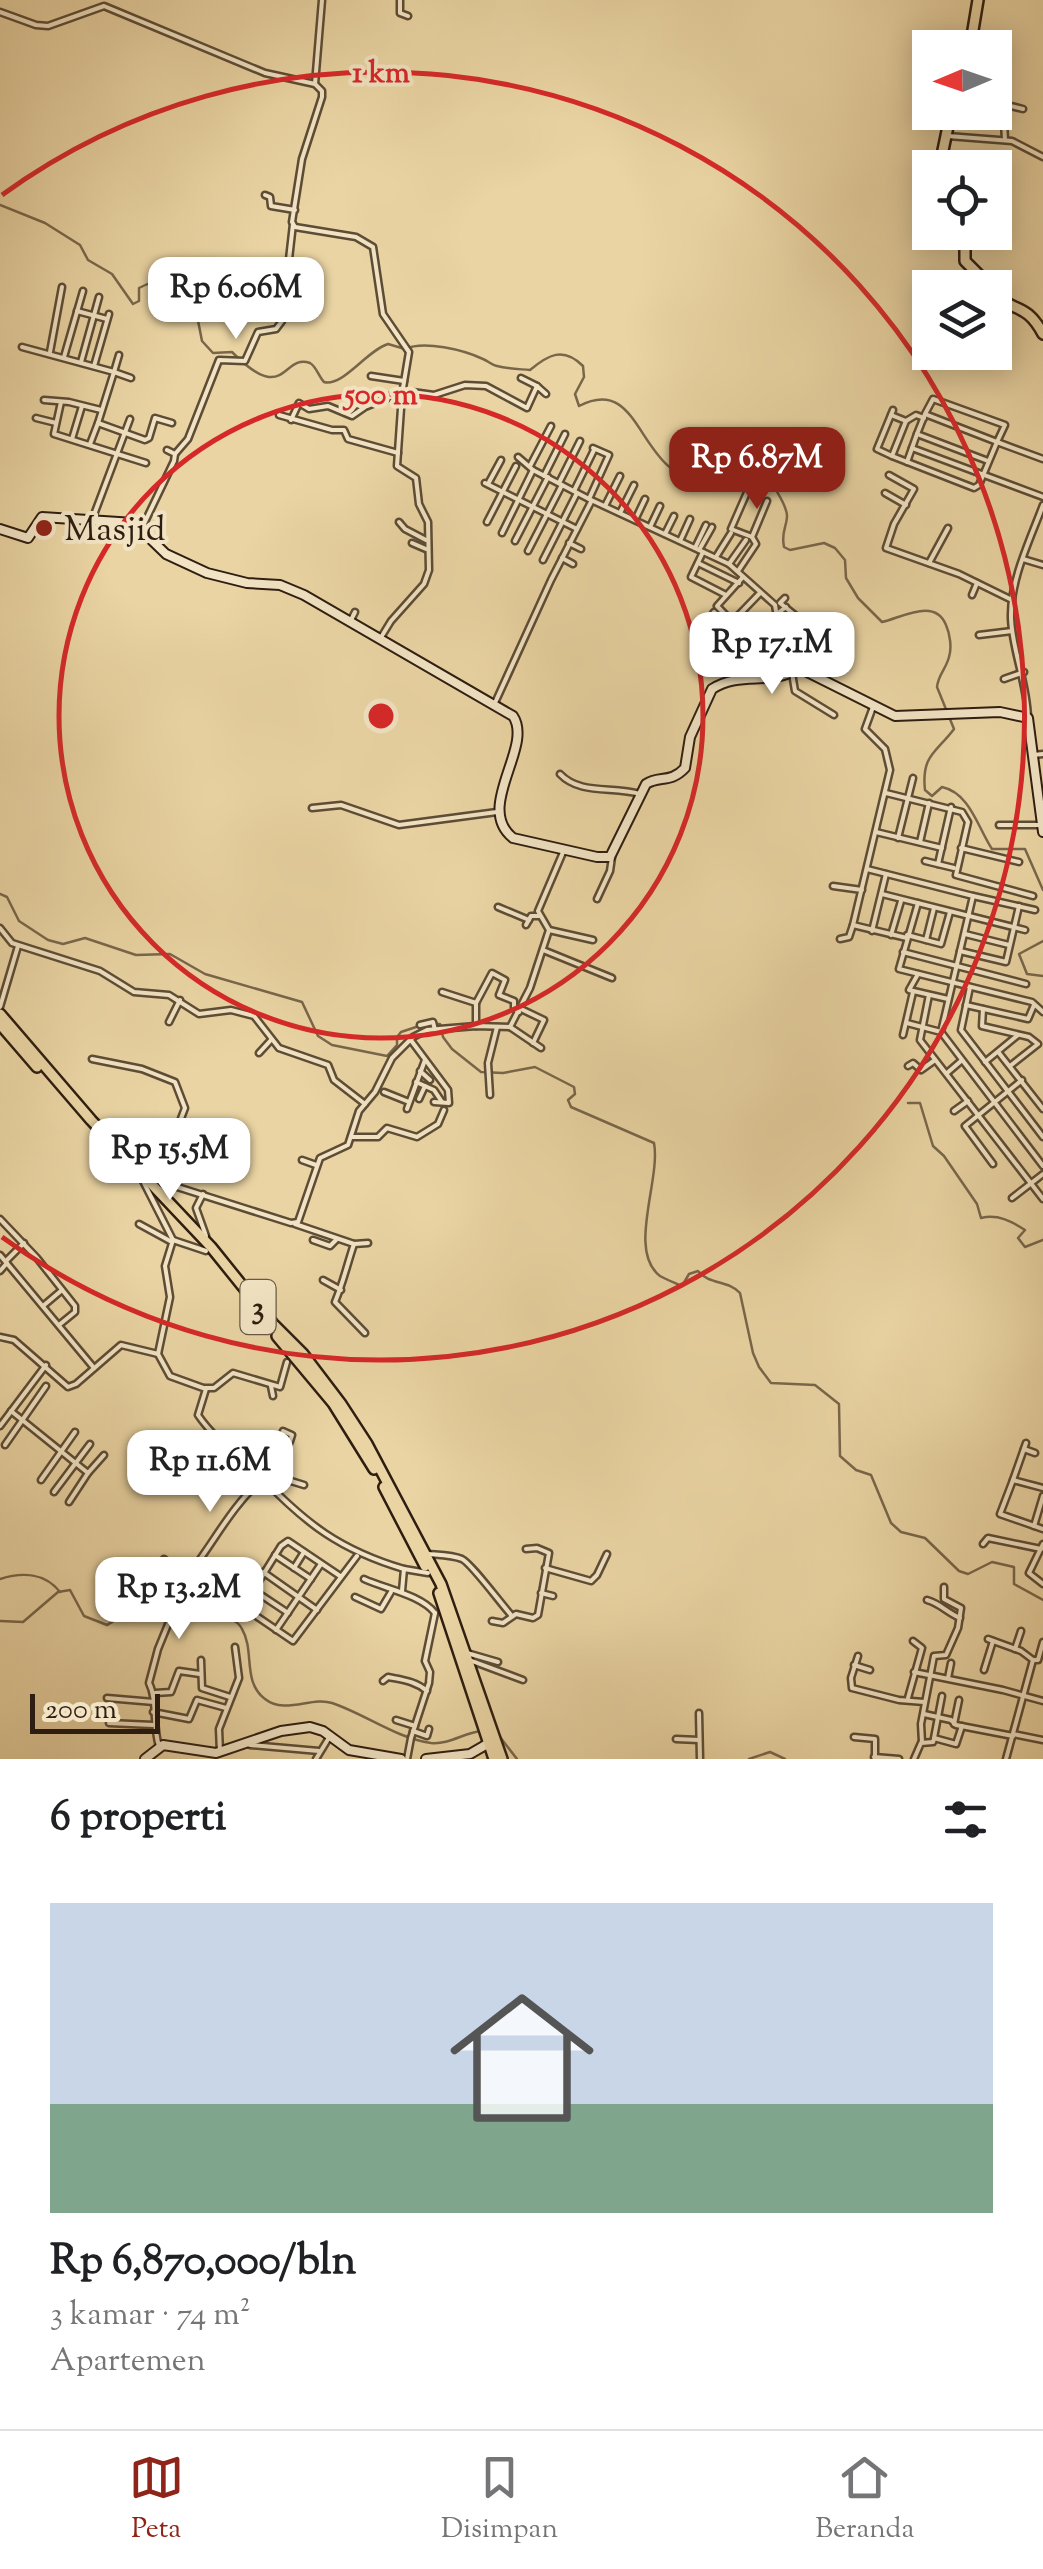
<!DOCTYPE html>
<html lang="id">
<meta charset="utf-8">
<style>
body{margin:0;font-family:"Sorts Mill Goudy",serif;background:#f2f2f2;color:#202124;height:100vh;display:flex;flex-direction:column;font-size:38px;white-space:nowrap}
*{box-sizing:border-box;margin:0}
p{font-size:32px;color:#757577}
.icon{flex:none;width:55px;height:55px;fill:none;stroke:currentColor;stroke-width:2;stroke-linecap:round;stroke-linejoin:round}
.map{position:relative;height:1759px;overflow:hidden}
.details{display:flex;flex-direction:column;background:#fff;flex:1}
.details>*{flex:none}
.needle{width:65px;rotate:268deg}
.controls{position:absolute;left:912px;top:30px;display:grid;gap:20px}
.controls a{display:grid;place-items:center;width:100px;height:100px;border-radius:0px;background:#fff;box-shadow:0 5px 25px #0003;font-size:50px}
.scale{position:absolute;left:30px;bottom:25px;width:130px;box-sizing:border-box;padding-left:10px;border:5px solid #2e1e11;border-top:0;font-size:28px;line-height:35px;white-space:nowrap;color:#2e1e11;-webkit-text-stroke:8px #f1e3c3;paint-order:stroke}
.price{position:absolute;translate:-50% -85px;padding:0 22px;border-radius:20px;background:#fff;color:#222;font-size:32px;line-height:65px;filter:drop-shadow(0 2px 5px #0008)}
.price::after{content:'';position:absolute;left:50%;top:60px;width:30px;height:22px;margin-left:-15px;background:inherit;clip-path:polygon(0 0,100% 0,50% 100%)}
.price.on{background:#8f2418;color:#fff}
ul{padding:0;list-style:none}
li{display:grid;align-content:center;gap:20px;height:530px;padding:0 50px}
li+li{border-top:2px solid #e0e0e0}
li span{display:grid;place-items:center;height:310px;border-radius:0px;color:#555}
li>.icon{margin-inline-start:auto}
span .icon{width:180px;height:180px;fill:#fffc;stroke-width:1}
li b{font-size:42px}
h2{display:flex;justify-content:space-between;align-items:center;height:120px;padding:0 50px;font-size:42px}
.menu{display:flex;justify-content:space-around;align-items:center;height:140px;border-top:2px solid #e0e0e0;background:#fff;font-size:28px;color:#757577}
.menu a{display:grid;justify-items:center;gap:5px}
.menu .on{color:#8f2418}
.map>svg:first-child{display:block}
</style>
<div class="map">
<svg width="1043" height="1759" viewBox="0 0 1043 1759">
<rect width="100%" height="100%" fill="#ead4a3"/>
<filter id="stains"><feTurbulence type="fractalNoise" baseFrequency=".002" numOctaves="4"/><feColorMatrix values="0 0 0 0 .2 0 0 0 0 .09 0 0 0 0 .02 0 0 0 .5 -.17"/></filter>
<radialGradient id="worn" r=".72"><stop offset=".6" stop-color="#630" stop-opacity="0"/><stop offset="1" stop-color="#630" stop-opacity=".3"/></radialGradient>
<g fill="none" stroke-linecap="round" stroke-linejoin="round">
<g stroke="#78664b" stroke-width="2.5">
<path d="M0,205L45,223L80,245L88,260L112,274L133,304L139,301V288C156,279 179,274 192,290L202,341L213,353L232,352C286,407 282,353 310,363C316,366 319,377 324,382C343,387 366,351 388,344L405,349C424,340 464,350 483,359C488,361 492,365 497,366C508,369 519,369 530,370C548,355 563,346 583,366L584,377L575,394L579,406C644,372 636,479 706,481L712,477L728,446L743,442C753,459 788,500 787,517C786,529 781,532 784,547L790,550L824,543L835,548L845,560L846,578L858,598L882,622C901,618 935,597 946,625C950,634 952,648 949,657C946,669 938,675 937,687L954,729C937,752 921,755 925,790L932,796L942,787C970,793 978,828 992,849H1025L1043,890"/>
<polyline points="0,894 7,897 19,921 48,940 63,944 85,938 136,955 170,954 205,974 302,1002 318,1036 332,1045 387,1056 397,1045 397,1037 401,1032 419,1026"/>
<polyline points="1043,941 1019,954 1027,974 1043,976"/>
<path d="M432,1024H440L443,1037L452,1049L481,1072L503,1073L535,1067L574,1087L575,1094L568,1100L571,1107L654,1143C661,1180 627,1251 660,1276C667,1280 676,1283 682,1286L689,1274L698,1271C709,1285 728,1280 740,1293L753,1353L759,1367L771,1383L815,1385L839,1404L840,1456L856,1470L871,1475L891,1523L901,1532L925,1538L959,1571L968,1574L992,1562L1014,1567V1584L1043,1600"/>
<path d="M908,1103H920L933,1146L944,1156L977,1204L981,1218C998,1214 1011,1221 1025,1230L1018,1238L1025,1247L1043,1240"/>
<path d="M0,1579C22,1572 45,1573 60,1592"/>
<path d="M0,1621L23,1622L58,1592L70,1590L84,1616L107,1625C123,1618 124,1602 125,1587L144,1579C168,1587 179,1614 208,1617C221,1619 235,1615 242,1629C255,1651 242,1682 265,1699C285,1715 312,1696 332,1703C365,1714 396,1738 431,1743C449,1745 465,1732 482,1731"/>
<polyline points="500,1737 517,1759"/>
<polyline points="749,1759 770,1752 785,1759"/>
</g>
<g stroke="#5d4c36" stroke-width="9">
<g id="street">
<polyline points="400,0 400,13 408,16"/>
<polyline points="0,12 36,25 48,26 104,6 265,73 315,84 322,91 322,97 302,159 292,222 295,227 356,237 373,247 383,314 409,352 402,394 397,466 416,478 419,504 428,522 429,570 424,584 391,621 380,639"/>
<polyline points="315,84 322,0"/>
<polyline points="917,99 930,98"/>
<polyline points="995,102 1023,109"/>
<polyline points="1004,122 1005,140"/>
<polyline points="948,136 1012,141 1043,157"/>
<polyline points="265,195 270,197 271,206 295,210"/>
<polyline points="77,311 107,319"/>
<polyline points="22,347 114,372 98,423 145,440 149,438 155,418 172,423"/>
<polyline points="50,352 62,287"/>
<polyline points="119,355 114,372 131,378"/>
<polyline points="64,357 83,291"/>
<polyline points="81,362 99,297"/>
<polyline points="94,366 109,314"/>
<polyline points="371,376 404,381"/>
<polyline points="521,378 537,386"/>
<polyline points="44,400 69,402 101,410"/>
<polyline points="61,402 54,434 146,463"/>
<polyline points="893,410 891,415 906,421"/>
<polyline points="279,415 332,430 344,430 348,439 398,453"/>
<polyline points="891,415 877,449 892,456"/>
<polyline points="36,418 56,423"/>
<polyline points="924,418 916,415 906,421 892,456 974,488 979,485 997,442 1043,459"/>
<polyline points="291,420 299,403 309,409 328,406 352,416 365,407 405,391 434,395 465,385 486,386 527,408 537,386 546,394"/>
<polyline points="917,434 925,414 997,442 1005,425 933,399 925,414"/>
<polyline points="72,439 82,406"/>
<polyline points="90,444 98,423"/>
<polyline points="912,448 1043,497"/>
<polyline points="175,454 188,439 219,360 245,361 258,332 276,329 282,321 293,224"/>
<polyline points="518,457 533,470 589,499 729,564 775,605 777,617 793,635 790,643 808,671"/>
<polyline points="907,462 917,434 988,461"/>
<polyline points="530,466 551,426"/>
<polyline points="889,475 914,489 894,524 886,548 959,574 1012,600"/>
<polyline points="544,476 565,434"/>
<polyline points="485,483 577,529"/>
<polyline points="559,483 580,441"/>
<polyline points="488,484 501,460"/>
<polyline points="574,491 594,450"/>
<polyline points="885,493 906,505"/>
<polyline points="589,499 609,455 593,448"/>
<polyline points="605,506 620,476"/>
<polyline points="620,513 634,485"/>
<polyline points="92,520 130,419"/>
<polyline points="635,520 645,499"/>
<polyline points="399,522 405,529 426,540"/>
<polyline points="487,522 516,466"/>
<polyline points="650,527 660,506"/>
<polyline points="142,528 174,461 175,454 167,450"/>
<polyline points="502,533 533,470"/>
<polyline points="665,534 674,516"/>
<polyline points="752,537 767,501"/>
<polyline points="515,541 548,477"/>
<polyline points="680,541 690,519"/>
<polyline points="412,543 426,549"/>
<polyline points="569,543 581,549"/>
<polyline points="695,548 706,525"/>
<polyline points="699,550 712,527"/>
<polyline points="528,551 562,485"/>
<polyline points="703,552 691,577 726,595"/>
<polyline points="716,557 731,533"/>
<polyline points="562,558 573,564"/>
<polyline points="1023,559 1043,565"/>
<polyline points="543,560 577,493"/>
<polyline points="698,563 739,583"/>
<polyline points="929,563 948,528"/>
<polyline points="729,564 746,540"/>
<polyline points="738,571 756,544 752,537 731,529 752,481"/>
<polyline points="743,577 717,606 746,636"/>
<polyline points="972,595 977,583"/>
<polyline points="785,598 780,603 806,624"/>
<polyline points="350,622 355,612"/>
<polyline points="732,622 760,593"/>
<polyline points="979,635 1012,631"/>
<polyline points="731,649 705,625 714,612 743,638"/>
<polyline points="725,654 786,607"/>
<polyline points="792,673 795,691 834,715"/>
<polyline points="1004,679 1024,672"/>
<polyline points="494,705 551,580 591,502"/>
<polyline points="873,707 865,729 885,749 890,770 853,925 907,938"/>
<path d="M1028,718C1027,682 1012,650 1011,618C1010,580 1030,540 1043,505"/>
<polyline points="1033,755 1043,754"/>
<path d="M560,774C580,795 612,786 640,794"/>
<polyline points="886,793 962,812 968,822 956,875 1033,896"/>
<polyline points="312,808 341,805 399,825 497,812"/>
<polyline points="999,825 1041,825"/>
<polyline points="876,832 942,848"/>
<polyline points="898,838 913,778"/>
<polyline points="920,842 929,803"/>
<polyline points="961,848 1019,862"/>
<polyline points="925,861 954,868"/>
<polyline points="938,864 951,807"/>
<polyline points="867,869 973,896 941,1032 1043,1166"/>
<polyline points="833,886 862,890"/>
<polyline points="882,894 1025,930"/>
<polyline points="973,896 1035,910"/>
<polyline points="597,899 610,871 612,857"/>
<polyline points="918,903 899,969 1032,1002 1043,1012"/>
<polyline points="498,907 529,920"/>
<polyline points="526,925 531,916 540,916"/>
<polyline points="0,928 12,943 100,971 134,992 169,995 199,1014 231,1010 254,1016 279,1048 328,1065 334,1080 365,1104"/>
<polyline points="549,930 593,940"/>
<polyline points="872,931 886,874"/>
<polyline points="965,934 1009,945"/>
<polyline points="891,935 901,901"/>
<polyline points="907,935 941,944 950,912"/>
<polyline points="840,939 849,937 853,925"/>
<polyline points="926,940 934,908"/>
<polyline points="543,950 612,978"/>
<polyline points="960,951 1006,962 1019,906"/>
<polyline points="903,952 1026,984"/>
<polyline points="918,974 909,990 948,999"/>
<polyline points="970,987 961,1030 1043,1137"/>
<polyline points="442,992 476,1003 476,1026"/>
<polyline points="929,995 920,1040 1043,1199"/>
<polyline points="476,1003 492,973 505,980 499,995 514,1001 514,1008 519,1012"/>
<polyline points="966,1005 1028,1019 1034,1005"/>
<polyline points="0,1007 18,946"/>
<polyline points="521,1009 544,1020 533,1043"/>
<polyline points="983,1009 982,1026 1029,1037 1038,1044 1010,1066"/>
<polyline points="169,1022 180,1000"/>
<polyline points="907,1023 941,1032"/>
<polyline points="420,1025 433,1022 435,1030"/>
<polyline points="510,1027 541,1048"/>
<polyline points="903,1035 913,992"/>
<polyline points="410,1039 448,1090 449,1103 434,1102"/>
<polyline points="259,1053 271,1040"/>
<polyline points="999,1053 1043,1109"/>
<polyline points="92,1059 142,1069 175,1082 185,1108 169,1150 166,1184"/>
<polyline points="985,1062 1018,1035"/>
<polyline points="908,1066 913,1063 921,1070 935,1060"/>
<polyline points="420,1071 430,1080"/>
<polyline points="947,1073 961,1061"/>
<polyline points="416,1082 434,1090 442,1102"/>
<polyline points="384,1092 409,1102"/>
<polyline points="490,1095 488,1063 497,1027"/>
<polyline points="419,1099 425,1086"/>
<polyline points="407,1109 425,1060"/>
<polyline points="954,1111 968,1101"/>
<polyline points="351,1137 378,1137 387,1128 417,1137 438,1124 444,1110"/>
<polyline points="302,1160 316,1165"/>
<polyline points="993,1164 965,1126 1022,1080"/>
<polyline points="137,1167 149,1144"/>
<polyline points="152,1179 291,1223 298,1222 320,1158 348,1145 359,1111 375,1092 392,1058 413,1037 427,1030 476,1026 510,1027 530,988 549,930 538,911 564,850"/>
<polyline points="143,1181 173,1240"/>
<polyline points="203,1194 196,1208 206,1236"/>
<polyline points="1012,1198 1043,1174"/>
<polyline points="0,1219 37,1258 75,1306 75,1312 59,1325"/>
<polyline points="139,1224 172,1242"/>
<path d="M295,1224L354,1244C347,1265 343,1283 335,1302L365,1333"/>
<polyline points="173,1240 206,1251"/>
<polyline points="313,1240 330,1246 336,1240"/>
<polyline points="354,1244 368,1243"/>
<polyline points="0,1255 94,1368"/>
<polyline points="6,1261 24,1243"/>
<polyline points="0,1271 7,1263"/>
<polyline points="323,1280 341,1290"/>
<polyline points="43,1306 62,1290"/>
<polyline points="0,1337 14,1340 68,1387 76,1384 121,1345 158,1354 170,1297 165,1266 173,1240"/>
<path d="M158,1354L170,1376L206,1389L198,1415C215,1440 239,1456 260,1476C306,1524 340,1550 404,1569L402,1591"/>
<polyline points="271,1386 273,1396"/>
<polyline points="205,1388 214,1388 233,1373 280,1387 287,1362"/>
<polyline points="11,1411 88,1473 69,1502"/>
<polyline points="0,1426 46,1365"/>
<polyline points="5,1445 46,1386"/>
<polyline points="1024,1449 1035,1453"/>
<polyline points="270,1469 278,1477 304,1485"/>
<polyline points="88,1473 104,1455"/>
<path d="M259,1476C275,1466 287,1454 292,1435L283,1431"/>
<polyline points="41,1480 75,1432"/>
<polyline points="1013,1480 1026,1443"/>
<polyline points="1043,1488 1013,1480 1000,1514 1043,1529"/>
<polyline points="54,1492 90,1444"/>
<polyline points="1034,1526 1043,1496"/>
<polyline points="983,1544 988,1538 1041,1549"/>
<polyline points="1043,1544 1029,1573 1043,1584"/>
<path d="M428,1554C439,1555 452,1555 462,1559C471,1563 501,1604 512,1616"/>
<polyline points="275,1555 311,1579"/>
<polyline points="164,1559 188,1578"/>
<polyline points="294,1568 304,1552"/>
<polyline points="545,1568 591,1581 597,1575 607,1554"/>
<polyline points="404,1569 428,1573"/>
<polyline points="263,1572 317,1610"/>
<polyline points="340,1576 288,1541 281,1546 243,1607 293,1641 357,1556"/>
<path d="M364,1579C386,1589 421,1595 435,1613"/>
<polyline points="252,1589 288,1613"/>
<path d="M172,1593C207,1559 225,1511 262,1480"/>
<polyline points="541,1593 553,1596"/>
<polyline points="355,1597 381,1609 391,1592"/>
<path d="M927,1600C941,1604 946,1612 960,1618"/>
<polyline points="492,1621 503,1623 516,1614 533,1618 538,1615 549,1553 537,1548 526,1549"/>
<polyline points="276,1630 321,1564"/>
<polyline points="988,1639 1021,1651 1033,1660"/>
<polyline points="1015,1649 1021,1631"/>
<polyline points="467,1653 498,1662"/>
<polyline points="858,1656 851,1678 852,1688 899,1700 924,1702"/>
<polyline points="201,1660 202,1688 230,1697"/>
<polyline points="472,1661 523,1680"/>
<polyline points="854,1665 870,1670"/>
<polyline points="984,1670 993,1641"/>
<polyline points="914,1672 1003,1690 1043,1701"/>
<polyline points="948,1678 951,1663"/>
<path d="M383,1681L388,1677C403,1680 415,1681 427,1691"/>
<polyline points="155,1693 171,1692 179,1671 200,1674"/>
<polyline points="942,1696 934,1738 956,1744 962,1726"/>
<polyline points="107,1698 154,1702"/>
<polyline points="908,1698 922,1648 913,1641"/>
<polyline points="153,1712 189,1719 197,1700 226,1708"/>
<polyline points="699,1713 700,1759"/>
<polyline points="924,1714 951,1720 956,1725 1013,1736"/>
<polyline points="396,1720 415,1726"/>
<polyline points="109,1723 153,1725"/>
<polyline points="954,1724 959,1700"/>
<polyline points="413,1731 427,1736 429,1729"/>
<polyline points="1013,1734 1043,1740"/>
<polyline points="854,1737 875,1739 875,1759"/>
<polyline points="676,1739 699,1740"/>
<polyline points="922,1742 921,1724 934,1656 946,1655 958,1628 961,1608 944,1599 944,1587"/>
<polyline points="250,1745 319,1751"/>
<path d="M159,1746C152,1725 158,1701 149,1683L158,1649L178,1600L158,1585L162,1576"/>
<polyline points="220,1752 219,1729 239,1678 235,1647"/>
<polyline points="874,1757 899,1759"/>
<polyline points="316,1759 330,1736"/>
<polyline points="407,1759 411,1738 429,1683 430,1672 425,1661 435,1613"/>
<polyline points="914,1759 921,1743 933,1742 934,1739"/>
<polyline points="1006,1759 1033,1660 1038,1660 1043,1642"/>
</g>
</g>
<g stroke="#2e1e11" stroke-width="12">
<g id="secondary">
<path d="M0,529L28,538L42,517L134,523L166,554L207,573L247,583L280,585L304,595L513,716C534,747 474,807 513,838L597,857H610L646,784C659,775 670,784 685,768L690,737L712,689C742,670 770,687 799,668L895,716L1000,712L1028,718L1043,832"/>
<polyline points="145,1759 163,1745 216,1753 281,1731 310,1727 323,1731 349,1750 401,1759"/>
<polyline points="426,1759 470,1754 489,1743"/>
</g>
</g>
<g stroke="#2e1e11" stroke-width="14">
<g id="primary">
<polyline points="970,48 978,0"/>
<polyline points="930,222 921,216 923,175 942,155 951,112"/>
<polyline points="965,232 965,261 992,288"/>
<path d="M995,292C1011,314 1025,300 1043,334"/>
<polyline points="0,1014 91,1120 211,1247 273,1324 303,1354 341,1404 367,1444 441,1584 502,1759"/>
<polyline points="0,1024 37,1067"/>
<polyline points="277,1336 333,1403 374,1469"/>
<polyline points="384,1487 425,1566"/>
<polyline points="439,1593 494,1759"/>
</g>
</g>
<use href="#street" stroke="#f1e3c3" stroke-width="4"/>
<use href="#secondary" stroke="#f1e3c3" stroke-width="8"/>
<use href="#primary" stroke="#ead4a3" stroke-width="9"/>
</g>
<g fill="none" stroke="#d62828" stroke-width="5">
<circle cx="381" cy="716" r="322"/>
<path d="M2 195A644 644 0 1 1 2 1237"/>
</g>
<circle fill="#8f2418" stroke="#f1e3c3" stroke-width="4" cx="44" cy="528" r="10"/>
<g text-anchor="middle" stroke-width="8" stroke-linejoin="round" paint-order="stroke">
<rect fill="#f1e3c3" stroke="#685946" stroke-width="2.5" x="240.5" y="1280" width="35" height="54" rx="8"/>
<g font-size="32" font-weight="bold" fill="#2e1e11">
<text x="258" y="1318">3</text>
</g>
<g font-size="35" fill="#2e1e11" stroke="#f1e3c3" text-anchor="start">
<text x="64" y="540">Masjid</text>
</g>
</g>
<circle cx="381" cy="716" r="15" fill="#d62828" stroke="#f1e3c3" stroke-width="5"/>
<g font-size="30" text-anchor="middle" font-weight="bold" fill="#d62828" stroke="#f1e3c3" stroke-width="8" stroke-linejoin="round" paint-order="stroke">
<text x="381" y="82">1 km</text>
<text x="381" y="404">500 m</text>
</g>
<rect width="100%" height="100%" filter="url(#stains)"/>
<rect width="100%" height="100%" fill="url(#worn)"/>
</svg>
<div class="controls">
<a><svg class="needle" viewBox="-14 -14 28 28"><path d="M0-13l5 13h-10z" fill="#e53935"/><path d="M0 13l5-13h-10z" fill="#757577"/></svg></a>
<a><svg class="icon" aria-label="locate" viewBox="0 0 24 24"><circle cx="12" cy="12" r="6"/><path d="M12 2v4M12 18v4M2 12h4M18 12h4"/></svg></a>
<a><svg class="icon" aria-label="layers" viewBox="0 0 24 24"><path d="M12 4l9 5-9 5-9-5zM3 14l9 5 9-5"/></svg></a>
</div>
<div class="scale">200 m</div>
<b class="price" style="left:236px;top:342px">Rp 6.06M</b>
<b class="price on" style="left:757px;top:512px">Rp 6.87M</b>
<b class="price" style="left:772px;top:697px">Rp 17.1M</b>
<b class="price" style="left:170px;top:1203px">Rp 15.5M</b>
<b class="price" style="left:210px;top:1515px">Rp 11.6M</b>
<b class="price" style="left:179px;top:1642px">Rp 13.2M</b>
</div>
<section class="details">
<h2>6 properti<svg class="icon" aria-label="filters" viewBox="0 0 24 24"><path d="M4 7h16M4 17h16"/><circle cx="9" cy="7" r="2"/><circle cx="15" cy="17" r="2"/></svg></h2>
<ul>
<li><span style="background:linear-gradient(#c9d6e8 65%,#7fa58c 0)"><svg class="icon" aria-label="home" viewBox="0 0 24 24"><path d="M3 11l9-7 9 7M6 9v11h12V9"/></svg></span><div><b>Rp 6,870,000/bln</b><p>3 kamar · 74 m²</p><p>Apartemen</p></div></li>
</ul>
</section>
<nav class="menu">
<a class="on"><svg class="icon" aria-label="map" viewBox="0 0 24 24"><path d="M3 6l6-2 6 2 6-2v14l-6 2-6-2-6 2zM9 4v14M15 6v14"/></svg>Peta</a>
<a><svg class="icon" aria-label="saved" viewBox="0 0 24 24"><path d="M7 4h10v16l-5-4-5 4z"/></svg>Disimpan</a>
<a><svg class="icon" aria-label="home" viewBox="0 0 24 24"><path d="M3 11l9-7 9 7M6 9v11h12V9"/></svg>Beranda</a>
</nav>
